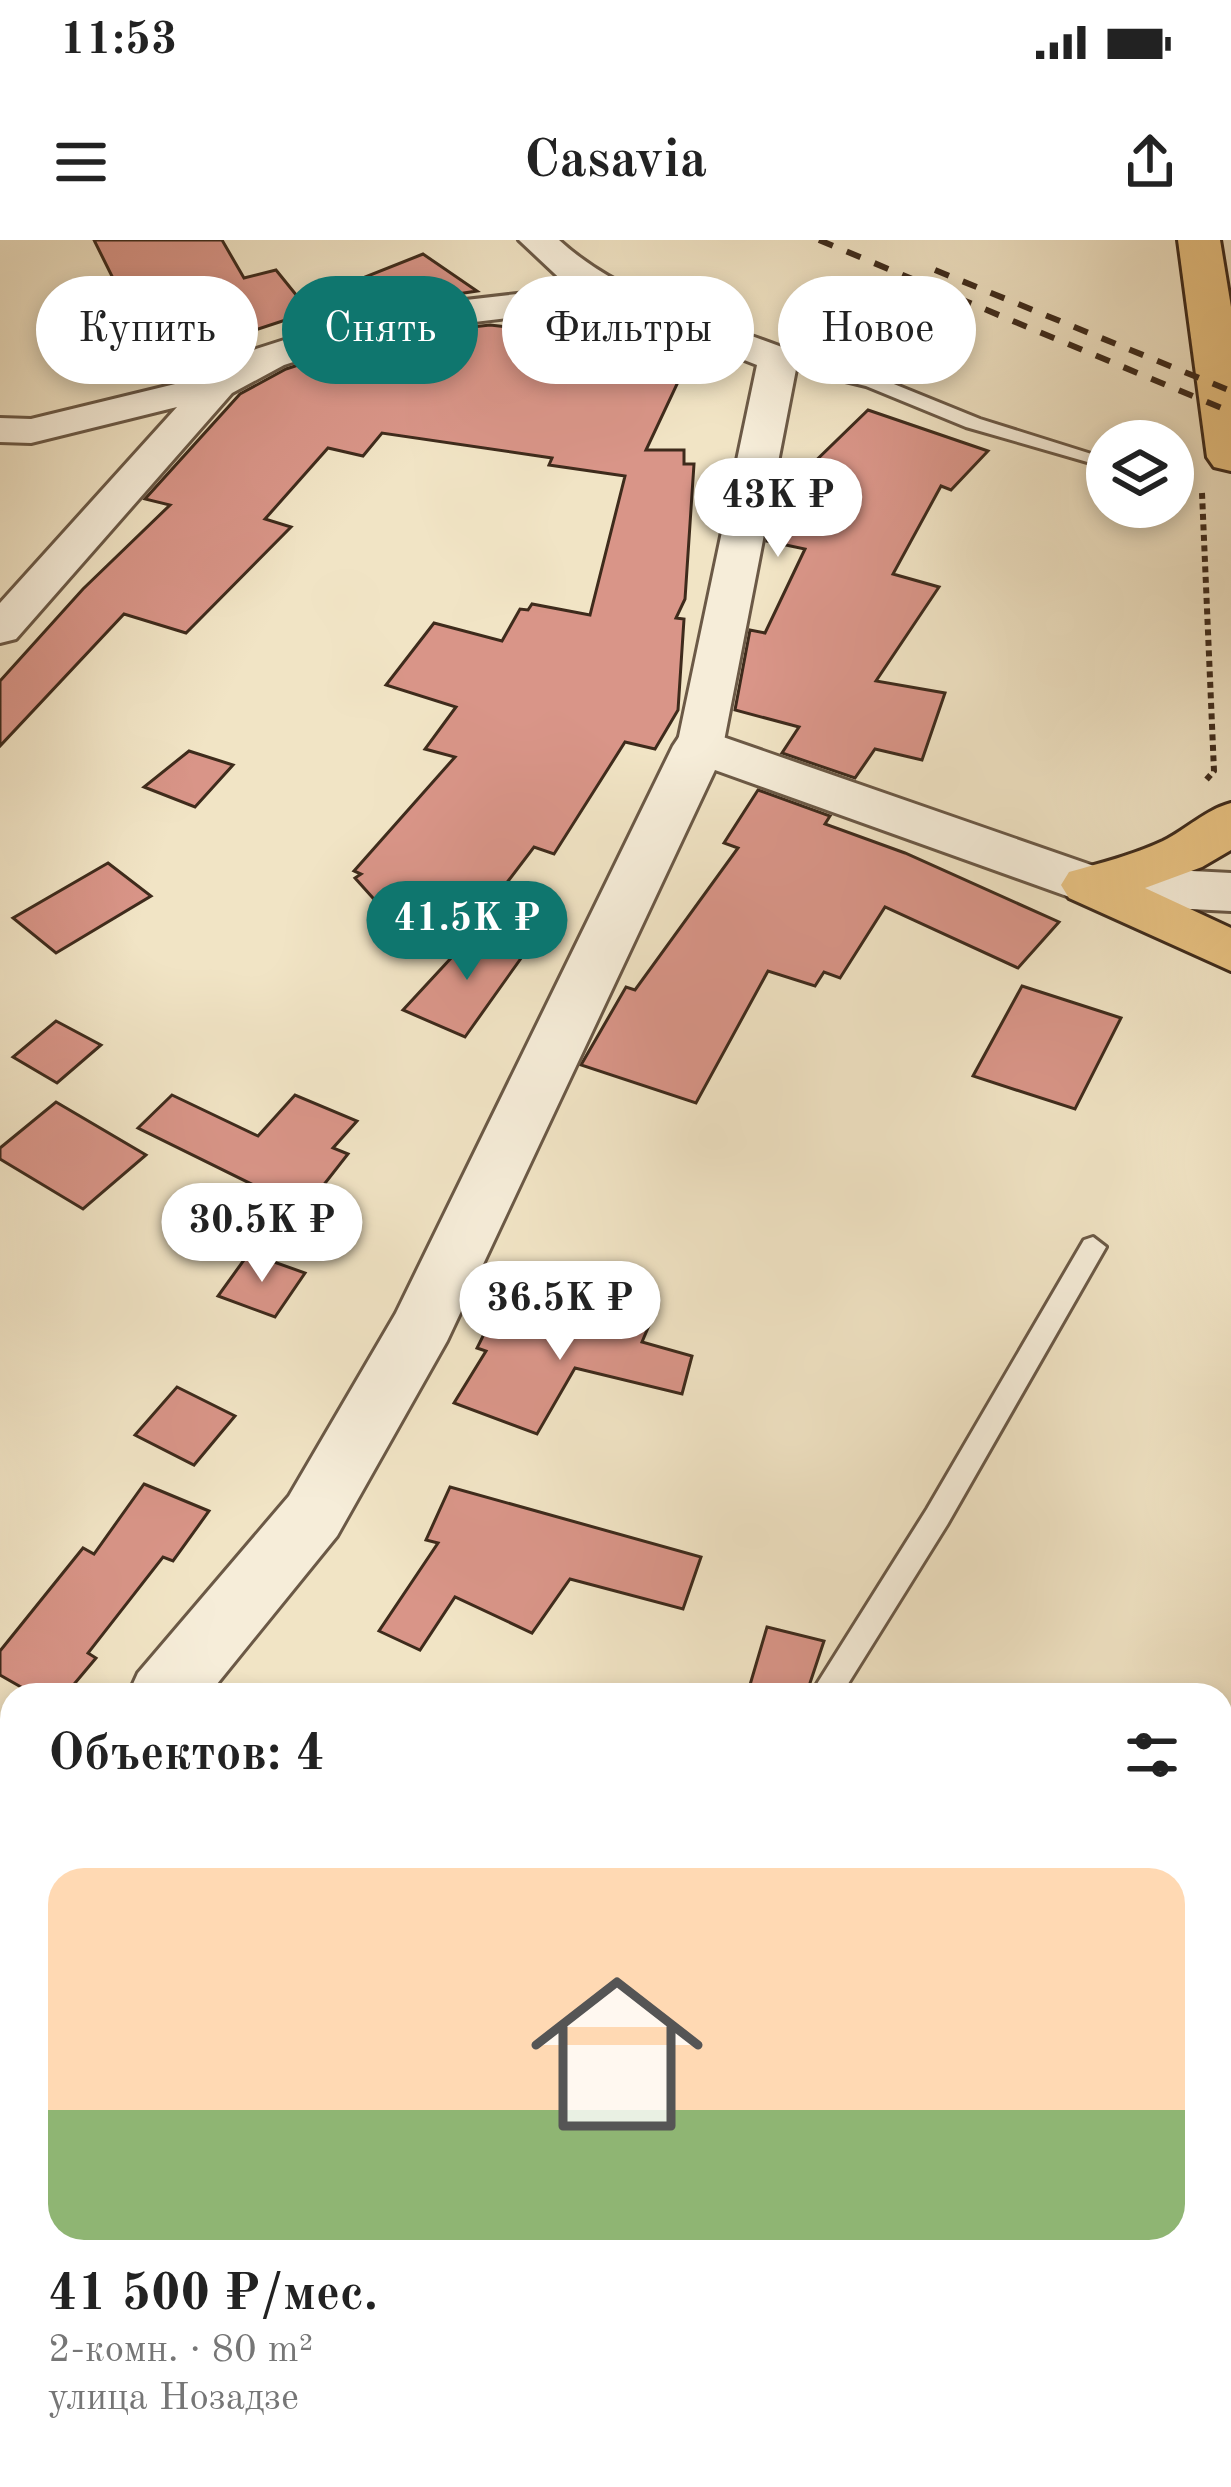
<!DOCTYPE html>
<html lang="ru">
<meta charset="utf-8">
<style>
body{margin:0;font-family:"Old Standard TT",serif;background:#f6f6f6;color:#222;height:100vh;display:flex;flex-direction:column;font-size:45px;white-space:nowrap}
*{box-sizing:border-box;margin:0}
p{font-size:39px;color:#767676}
.icon{flex:none;width:66px;height:66px;fill:none;stroke:currentColor;stroke-width:2;stroke-linecap:round;stroke-linejoin:round}
.map{position:relative;flex:1;overflow:hidden}
.drawer{position:absolute;left:0px;top:1443px;width:1233px;height:804px;display:flex;flex-direction:column;background:#fff;border-radius:36px 36px 0 0;box-shadow:0 6px 18px #0003}
.drawer>*{flex:none}
.guide{position:absolute;left:36px;top:36px;width:1161px;height:108px;display:flex;gap:24px}
.tools{position:absolute;left:1086px;top:180px;display:grid;gap:24px}
.tools a{display:grid;place-items:center;width:108px;height:108px;border-radius:50%;background:#fff;box-shadow:0 6px 18px #0003;font-size:60px}
.price{position:absolute;translate:-50% -102px;padding:0 27px;border-radius:42px;background:#fff;color:#222;font-size:39px;line-height:78px;filter:drop-shadow(0 3px 6px #0008)}
.price::after{content:'';position:absolute;left:50%;top:72px;width:36px;height:27px;margin-left:-18px;background:inherit;clip-path:polygon(0 0,100% 0,50% 100%)}
.price.active{background:#0f766e;color:#fff}
ul{padding:0;list-style:none}
li{display:grid;align-content:center;gap:24px;height:636px;padding:0 48px}
li+li{border-top:3px solid #e0e0e0}
li span{display:grid;place-items:center;height:372px;border-radius:36px;color:#555}
li>.icon{margin-inline-start:auto}
span .icon{width:216px;height:216px;fill:#fffc;stroke-width:1}
li b{font-size:51px}
h2{display:flex;justify-content:space-between;align-items:center;height:144px;padding:0 48px;font-size:51px}
.pill{padding:0 42px;border-radius:54px;background:#fff;box-shadow:0 6px 18px #0003;font-size:42px;line-height:108px}
.pill.active{background:#0f766e;color:#fff}
.status{display:flex;justify-content:space-between;align-items:center;height:84px;padding:0 60px;background:#fff;direction:ltr}
.status svg{height:33px;fill:currentColor}
header{display:flex;justify-content:space-between;align-items:center;height:156px;padding:0 48px;background:#fff;font-size:54px;font-weight:800}
.map>svg:first-child{display:block}
</style>
<div class="status"><b>11:53</b><svg viewBox="0 0 49 12"><path d="M0 12V9h3v3zM5 12V6h3v6zM10 12V3h3v9zM15 12V0h3v12zM26 1h20v11H26zM47 4h2v5h-2z"/></svg></div>
<header><svg class="icon" aria-label="menu" viewBox="0 0 24 24"><path d="M4 6h16M4 12h16M4 18h16"/></svg>Casavia<svg class="icon" aria-label="share" viewBox="0 0 24 24"><path d="M12 15V3M7 8l5-5 5 5M5 13v7h14v-7"/></svg></header>
<div class="map">
<svg width="1231" height="2247" viewBox="0 0 1231 2247">
<rect width="100%" height="100%" fill="#f1e4c5"/>
<filter id="stains"><feTurbulence type="fractalNoise" baseFrequency=".00167" numOctaves="4"/><feColorMatrix values="0 0 0 0 .2 0 0 0 0 .09 0 0 0 0 .02 0 0 0 .5 -.17"/></filter>
<radialGradient id="worn" r=".72"><stop offset=".6" stop-color="#630" stop-opacity="0"/><stop offset="1" stop-color="#630" stop-opacity=".3"/></radialGradient>
<g fill="#d99588" stroke="#3e2b1c" stroke-width="3">
<polygon points="94,0 222,0 244,38 276,30 310,72 155,123"/>
<polygon points="423,14 477,51 377,66 312,86 365,37"/>
<polygon points="490,85 618,99 612,114 686,125 646,210 684,210 684,224 694,224 685,359 676,378 684,379 678,470 655,509 625,502 554,614 534,607 464,699 381,667 355,638 361,634 354,631 455,517 425,509 456,467 386,445 434,383 502,401 520,369 528,370 532,364 590,375 625,236 549,225 552,218 382,193 363,216 328,208 265,279 291,287 186,393 124,374 0,506 0,441 83,349 170,265 145,259 240,154 286,129 384,97"/>
<polygon points="868,170 988,211 951,250 941,246 893,334 939,347 876,441 945,453 922,520 875,509 855,538 782,513 799,487 735,470 750,390 765,393 805,309 767,301 776,256 793,231 802,234"/>
<polygon points="189,511 233,525 195,567 144,547"/>
<polygon points="758,550 830,576 825,584 905,613 1059,682 1018,728 885,667 840,738 824,732 815,746 768,731 696,863 581,825 626,747 635,750 738,608 724,603"/>
<polygon points="108,623 151,656 56,713 13,678"/>
<polygon points="477,690 529,707 465,797 403,770"/>
<polygon points="1022,746 1121,778 1075,869 973,836"/>
<polygon points="56,781 101,805 57,843 13,817"/>
<polygon points="172,855 258,896 295,855 357,881 333,908 348,914 304,970 138,888"/>
<polygon points="56,862 146,915 83,969 0,919 0,908"/>
<polygon points="249,1013 305,1033 275,1077 218,1056"/>
<polygon points="500,1062 593,1088 599,1072 650,1083 642,1102 692,1116 682,1154 575,1128 537,1194 454,1163 486,1111 477,1108"/>
<polygon points="177,1147 235,1176 194,1225 135,1195"/>
<polygon points="144,1244 209,1271 173,1321 163,1317 88,1413 96,1418 65,1455 35,1455 0,1435 0,1411 83,1308 94,1314"/>
<polygon points="450,1247 701,1317 683,1369 570,1339 532,1393 455,1357 420,1410 379,1391 438,1303 426,1300"/>
<polygon points="767,1387 824,1401 806,1455 747,1455"/>
</g>
<g fill="none" stroke-linecap="round" stroke-linejoin="round">
<g stroke="#6b5946" stroke-width="6">
<g id="service">
<polygon points="778,113 879,138 980,179 1101,217 1091,223 966,187 866,146 771,123 769,119"/>
<polygon points="1093,997 1106,1007 947,1285 841,1455 810,1455 927,1269 1084,1000"/>
<polygon points="1231,1738 1231,1769 1221,1773 1221,1742"/>
<polygon points="0,2040 12,2045 12,2086 0,2081"/>
<polygon points="191,2235 237,2235 242,2247 196,2247"/>
<polygon points="578,2235 623,2235 618,2247 573,2247"/>
</g>
</g>
<g stroke="#6b5946" stroke-width="6">
<path id="minor" d="M519,0H559C622,58 713,80 792,111L798,119L723,506L716,516L700,521L684,516L677,506L757,125L607,66L383,93L284,125L232,153L16,399L0,403V363L177,167L31,203L0,202V178L31,179L204,137L256,109L378,70L570,48Z"/>
</g>
<g stroke="#6b5946" stroke-width="6">
<g id="tertiary">
<polygon points="700,489 1094,626 1231,633 1231,671 1089,664 715,530 447,1101 337,1296 208,1455 128,1455 138,1433 289,1256 396,1073 673,506 681,494"/>
<polygon points="12,1609 12,1691 0,1695 0,1613"/>
</g>
</g>
<g stroke="#3e2b1c" stroke-width="6">
<g id="trunk">
<polygon points="1178,0 1220,0 1231,67 1231,231 1214,227 1207,217"/>
<path d="M1231,563V610L1202,627L1145,648L1231,688V731L1069,658L1061,645L1069,632C1101,623 1133,615 1163,601C1187,589 1205,570 1231,563Z"/>
</g>
</g>
<polyline stroke="#3e2b1c" stroke-width="6" stroke-dasharray="6 4.5" stroke-linecap="butt" points="1202,253 1214,531 1206,540"/>
<use href="#service" fill="#f6edd9" fill-rule="evenodd"/>
<use href="#minor" fill="#f6edd9" fill-rule="evenodd"/>
<use href="#tertiary" fill="#f6edd9" fill-rule="evenodd"/>
<use href="#trunk" fill="#e8c282" fill-rule="evenodd"/>
<g stroke="#3e2b1c" stroke-width="6" stroke-dasharray="15 15" stroke-linecap="butt">
<polyline points="819,0 1231,172"/>
<polyline points="935,30 1231,151"/>
</g>
</g>
<rect width="100%" height="100%" filter="url(#stains)"/>
<rect width="100%" height="100%" fill="url(#worn)"/>
</svg>
<div class="tools">
<a><svg class="icon" aria-label="layers" viewBox="0 0 24 24"><path d="M12 4l9 5-9 5-9-5zM3 14l9 5 9-5"/></svg></a>
</div>
<b class="price" style="left:778px;top:320px">43K ₽</b>
<b class="price active" style="left:467px;top:743px">41.5K ₽</b>
<b class="price" style="left:262px;top:1045px">30.5K ₽</b>
<b class="price" style="left:560px;top:1123px">36.5K ₽</b>
<div class="guide">
<a class="pill">Купить</a>
<a class="pill active">Снять</a>
<a class="pill">Фильтры</a>
<a class="pill">Новое</a>
</div>
<section class="drawer">
<h2>Объектов: 4<svg class="icon" aria-label="filters" viewBox="0 0 24 24"><path d="M4 7h16M4 17h16"/><circle cx="9" cy="7" r="2"/><circle cx="15" cy="17" r="2"/></svg></h2>
<ul>
<li><span style="background:linear-gradient(#ffd9b3 65%,#8fb573 0)"><svg class="icon" aria-label="home" viewBox="0 0 24 24"><path d="M3 11l9-7 9 7M6 9v11h12V9"/></svg></span><div><b>41 500 ₽/мес.</b><p>2-комн. · 80 m²</p><p>улица Нозадзе</p></div></li>
</ul>
</section>
</div>
